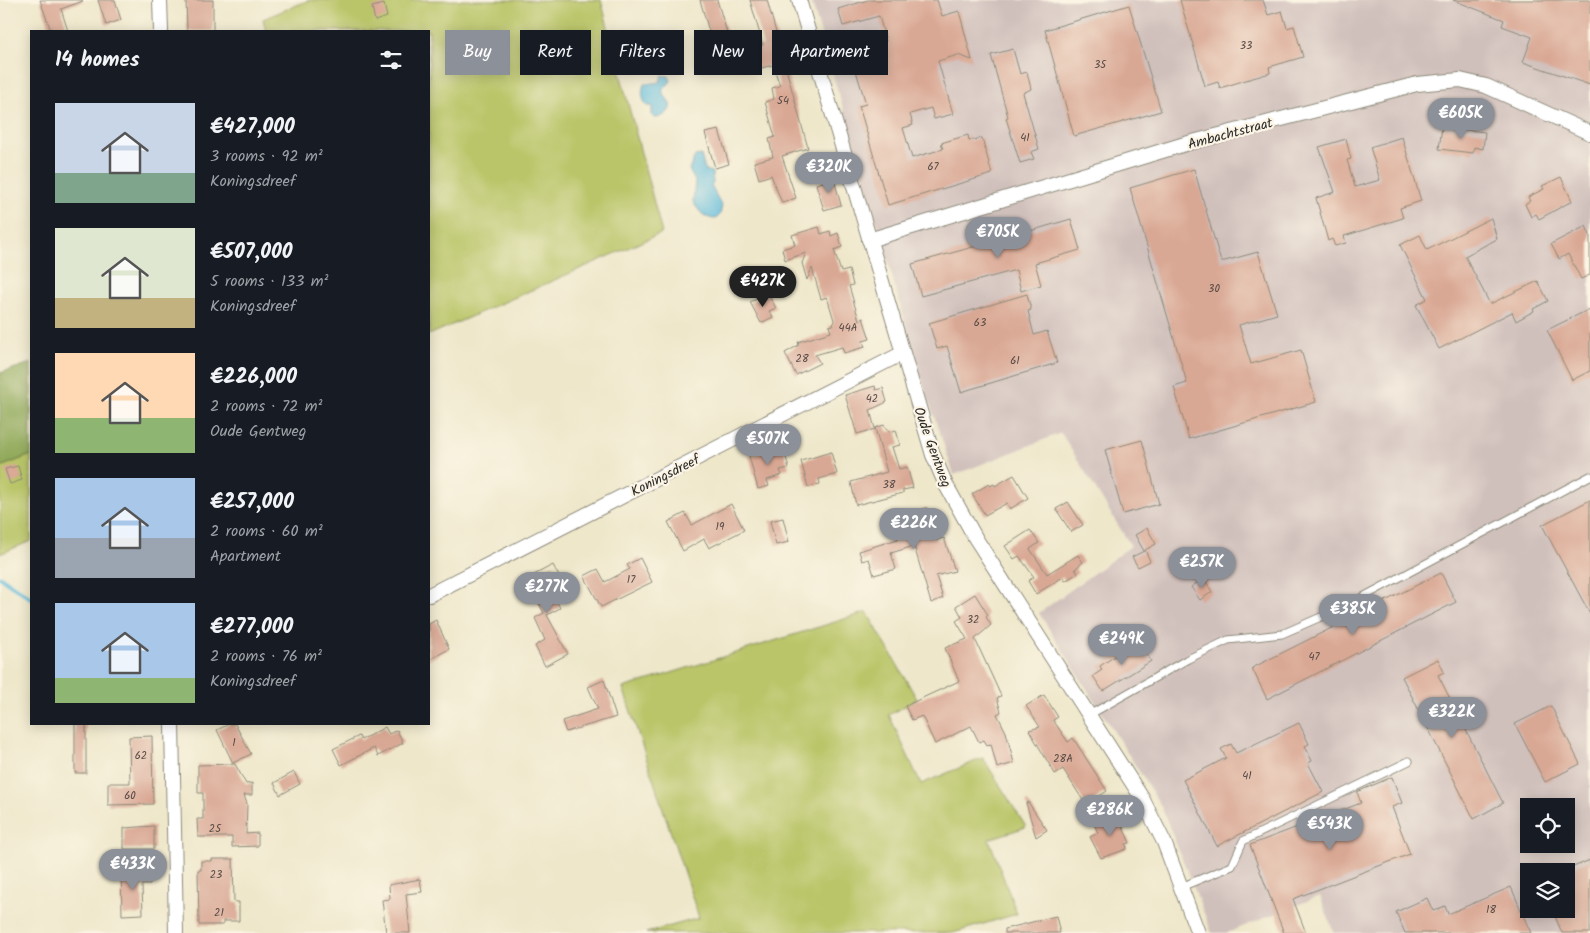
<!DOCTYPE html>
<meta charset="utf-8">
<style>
body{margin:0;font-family:Kalam,sans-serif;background:#242831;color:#f1f3f6;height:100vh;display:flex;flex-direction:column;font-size:19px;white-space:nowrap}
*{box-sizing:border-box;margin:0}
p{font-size:16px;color:#9ea1a6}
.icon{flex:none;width:28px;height:28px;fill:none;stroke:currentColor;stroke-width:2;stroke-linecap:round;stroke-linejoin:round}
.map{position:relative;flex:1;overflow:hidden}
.drawer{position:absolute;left:30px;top:30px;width:400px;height:695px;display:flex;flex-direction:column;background:#171b24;border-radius:0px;box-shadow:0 2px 12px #0003}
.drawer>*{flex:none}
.banner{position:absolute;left:445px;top:30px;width:475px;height:45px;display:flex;gap:10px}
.buttons{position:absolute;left:1520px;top:798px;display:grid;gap:10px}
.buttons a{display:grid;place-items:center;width:55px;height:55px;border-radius:0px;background:#171b24;box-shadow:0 2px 12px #0003;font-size:25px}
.price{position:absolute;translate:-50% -42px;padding:0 11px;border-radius:18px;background:#8c9099;color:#fff;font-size:16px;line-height:32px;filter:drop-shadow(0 1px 2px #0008)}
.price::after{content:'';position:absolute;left:50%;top:30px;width:15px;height:11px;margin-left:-8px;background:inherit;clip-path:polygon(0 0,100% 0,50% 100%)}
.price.selected{background:#222;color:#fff}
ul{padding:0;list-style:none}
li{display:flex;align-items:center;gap:15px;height:125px;padding:0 25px}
li span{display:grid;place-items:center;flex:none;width:140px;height:100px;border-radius:0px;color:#555}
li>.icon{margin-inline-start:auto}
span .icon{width:60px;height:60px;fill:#fffc;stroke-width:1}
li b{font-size:21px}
h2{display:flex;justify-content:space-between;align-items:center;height:60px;padding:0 25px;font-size:21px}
.pill{padding:0 18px;border-radius:0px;background:#171b24;box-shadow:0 2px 12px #0003;font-size:18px;line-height:45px}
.pill.selected{background:#8c9099;color:#fff}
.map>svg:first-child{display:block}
</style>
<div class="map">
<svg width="1590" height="933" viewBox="0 0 1590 933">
<rect width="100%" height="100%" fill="#fcf5e5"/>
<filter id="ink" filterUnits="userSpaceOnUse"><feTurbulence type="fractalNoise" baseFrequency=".02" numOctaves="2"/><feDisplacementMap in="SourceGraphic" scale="10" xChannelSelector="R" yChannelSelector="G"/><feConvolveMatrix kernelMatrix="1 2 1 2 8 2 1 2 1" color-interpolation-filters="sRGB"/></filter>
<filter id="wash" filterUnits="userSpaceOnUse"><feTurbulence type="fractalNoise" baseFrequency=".0096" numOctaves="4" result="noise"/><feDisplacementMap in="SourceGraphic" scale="20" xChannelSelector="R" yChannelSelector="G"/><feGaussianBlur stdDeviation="1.12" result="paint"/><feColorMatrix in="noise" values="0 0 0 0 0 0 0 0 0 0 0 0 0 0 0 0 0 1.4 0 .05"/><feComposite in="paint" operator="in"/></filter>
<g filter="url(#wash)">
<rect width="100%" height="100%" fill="#eee7ca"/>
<path fill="#d0c0bc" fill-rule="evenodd" d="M811,0H1590V933H1334L1320,896L1227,933H1212L1161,806L1039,613L1131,546L1061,433L954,475L919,372L884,247ZM1529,806H1566V844H1529ZM1529,871H1566V909H1529Z"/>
<g fill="#b9c567" stroke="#727849">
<polygon points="309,0 601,0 662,233 429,335 429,31 266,31 263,19"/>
<polygon points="31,455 31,541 0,554 0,467"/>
<polygon points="867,612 917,699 889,715 921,784 983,758 1026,827 989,839 1017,914 953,933 646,933 699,918 623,688"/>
</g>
<polygon fill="#92aa5c" stroke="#5e6a44" points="31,363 31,455 0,467 0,373"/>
<g fill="#5cbada" stroke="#447282">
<path d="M662,75L669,76L671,81L662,91C664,95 667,98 669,102C674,111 662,118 655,118L652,116V106H647C642,100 641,91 644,84L660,82Z"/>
<path d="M701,155L705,170L712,172L713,183L711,186L722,206L720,215L716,219C704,219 699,211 693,202L695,181L689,170L695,156Z"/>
</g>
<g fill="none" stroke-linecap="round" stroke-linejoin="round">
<polyline stroke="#5cbada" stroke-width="4.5" points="0,577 31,598"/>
</g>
<g id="blocks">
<g fill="#d9a894">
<polygon points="40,0 82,0 83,1 61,9 68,31 51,31"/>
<polygon points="98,0 115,0 121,20 106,25"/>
<polygon points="186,0 213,0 213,31 187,31"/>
<polygon points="700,0 717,0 728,36 712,42"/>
<polygon points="750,0 767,0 808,148 782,156 796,198 782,203 771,175 759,179 754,162 773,157 769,139 775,137 765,102 774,99 772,88 780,86 773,65 754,70 748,49 763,45"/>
<polygon points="868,0 937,0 942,16 959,11 972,60 958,55 938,61 953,114 934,119 931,108 910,114 913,125 903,128 912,158 943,149 941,143 968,135 969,141 982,138 992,174 888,205 859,106 866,104 850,51 886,41 879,16 843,26 838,9"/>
<polygon points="1180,0 1263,0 1268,15 1282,11 1287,28 1294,26 1303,57 1269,67 1270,73 1246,80 1220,88 1218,82 1205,86"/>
<polygon points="1453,0 1590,0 1590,85 1523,62 1532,37 1502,26 1504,20"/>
<polygon points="384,4 387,17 375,21 372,7"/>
<polygon points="1129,5 1161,111 1074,136 1045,30"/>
<polygon points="1013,49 1020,74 1027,72 1031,89 1023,93 1039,149 1031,152 1034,159 1020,163 1006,118 1008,117 991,55"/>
<polygon points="1442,127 1485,132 1483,149 1474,147 1473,153 1439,149"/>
<polygon points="719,130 729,164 715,168 705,133"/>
<polygon points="1402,137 1421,201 1400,208 1403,218 1344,236 1346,243 1335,246 1332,239 1328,241 1316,198 1335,192 1319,147 1346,139 1351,159 1347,160 1355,187 1380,180 1370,147"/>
<polygon points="1194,169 1221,262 1258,252 1277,314 1239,325 1251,364 1301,350 1316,402 1189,439 1174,387 1187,383 1130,188"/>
<polygon points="1561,177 1572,201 1539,219 1536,214 1531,217 1525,204 1530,201 1528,197 1544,189 1542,186"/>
<polygon points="834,179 841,205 824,210 816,184"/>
<polygon points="1491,218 1497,239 1465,256 1490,304 1538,281 1548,301 1533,309 1534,311 1516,321 1512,312 1439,349 1416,305 1427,299 1400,245 1420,235 1427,250"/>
<polygon points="1071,219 1080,250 1035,263 1041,285 1021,291 1016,270 921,296 912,264 998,240 996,233 1018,226 1020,234"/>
<polygon points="1586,226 1590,235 1590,275 1581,279 1568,254 1559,259 1551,244"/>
<polygon points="819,227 821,234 830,231 831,236 838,233 842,247 834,250 841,272 849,270 853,285 849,286 859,320 863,318 870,339 863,341 865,347 844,353 842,347 815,355 820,363 796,375 785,353 799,345 798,342 831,332 829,326 833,325 834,320 827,297 821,299 812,268 807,280 802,263 806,253 785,260 782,249 795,245 792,235"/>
<polygon points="768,294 776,308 769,311 773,317 761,323 750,302"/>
<polygon points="1027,294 1031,310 1028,311 1034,335 1047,331 1057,363 961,392 947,346 937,349 929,323"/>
<polygon points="1590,309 1590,371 1572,380 1547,330"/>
<polygon points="875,386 876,390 883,388 887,402 870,410 875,429 857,434 845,395"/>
<polygon points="884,425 889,432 896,430 900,445 892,447 899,469 907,467 913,488 903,490 903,493 856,505 851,482 887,472 875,428"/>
<polygon points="1142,440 1159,504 1123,514 1105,450"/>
<polygon points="783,447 789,468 780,470 782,475 767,480 769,486 758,489 749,456"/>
<polygon points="831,452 837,474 819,479 820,484 808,487 801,461"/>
<polygon points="18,466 22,480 10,484 5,469"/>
<polygon points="1014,475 1028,498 1010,509 1007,503 985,515 972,494 989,484 990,486 994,484 995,486"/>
<polygon points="1590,500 1590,614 1542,525"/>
<polygon points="1068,502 1083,525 1071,532 1056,509"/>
<polygon points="731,504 744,530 709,548 704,539 683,551 668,522 685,513 692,525"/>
<polygon points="927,508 936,540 944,538 955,571 936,576 943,598 931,603 914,546 891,553 896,569 874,575 869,559 862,561 859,551 898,539 892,518"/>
<polygon points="783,518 789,542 776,545 770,521"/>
<polygon points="1147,528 1156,544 1145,550 1150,561 1138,567 1132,557 1144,551 1135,535"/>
<polygon points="1030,530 1039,543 1030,549 1047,574 1078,555 1083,562 1075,569 1078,573 1065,581 1063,577 1036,594 1028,581 1034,577 1019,556 1014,559 1005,546"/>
<polygon points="640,558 652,582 601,607 584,576 598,569 605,582 630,569 627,565"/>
<polygon points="553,565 563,584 551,590 560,608 547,615 568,654 545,666 535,646 545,640 535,618 544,613 526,579"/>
<polygon points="1441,573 1456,602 1267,699 1252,668"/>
<polygon points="1204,578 1212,592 1200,600 1191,587"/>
<polygon points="975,594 988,615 986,617 991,625 975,639 1001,696 997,698 1001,712 997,714 1006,732 1014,763 997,768 991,744 987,745 984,740 979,742 971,726 935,744 922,716 912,720 905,706 959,681 945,648 967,639 956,621 962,617 956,606"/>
<polygon points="436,620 449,649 429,660 429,624"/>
<polygon points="1138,641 1151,661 1103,691 1093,676 1102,670 1100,666"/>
<polygon points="1438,659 1444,672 1438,675 1503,803 1474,819 1402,677"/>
<polygon points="604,680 616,717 566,732 562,721 598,709 588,687"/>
<polygon points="1044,695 1058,717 1053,720 1068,742 1073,738 1107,791 1086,805 1063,769 1055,774 1029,730 1040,727 1026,706"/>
<polygon points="1551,706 1580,764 1545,782 1515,724"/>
<polygon points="1299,723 1309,744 1305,746 1312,761 1308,763 1323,792 1217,846 1183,780 1226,758 1221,749 1231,744 1236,753"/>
<rect x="75" y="724" width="11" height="49"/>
<polygon points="229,724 235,724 251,754 233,763 217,730"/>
<polygon points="385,727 389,734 397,730 403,743 378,756 374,748 341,765 333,749 359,736 361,740"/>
<polygon points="152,736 153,804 108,805 108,783 130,783 129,737"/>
<polygon points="235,764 246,784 252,783 252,795 244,795 247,804 246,834 258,833 258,846 232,847 232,837 198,837 197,819 203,819 203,793 198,793 198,765"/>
<polygon points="294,772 300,784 280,795 274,783"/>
<polygon points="1392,777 1402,803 1392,807 1410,854 1293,899 1306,933 1284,933 1250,845 1361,803 1357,792"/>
<polygon points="1028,802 1047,830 1036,837 1026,803"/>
<polygon points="1117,814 1130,843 1126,844 1127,849 1101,858 1090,837 1098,833 1094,824"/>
<polygon points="154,826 154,849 124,849 124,828"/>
<polygon points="212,859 233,859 234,902 239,902 239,921 223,921 223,925 199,925 198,870 201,870 201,861 212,861"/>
<polygon points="1590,860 1590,933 1562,933 1552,909 1566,909 1566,870"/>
<polygon points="121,871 150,871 150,885 142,885 143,914 122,915"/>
<polygon points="420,879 422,892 406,894 410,933 386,933 382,900 390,899 389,885"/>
<polygon points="1511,887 1531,933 1405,933 1396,912 1427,898 1433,911 1445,906 1448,914"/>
<polygon points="1056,916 1060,933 1005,933 1005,929"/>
</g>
</g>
</g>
<g filter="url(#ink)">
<use href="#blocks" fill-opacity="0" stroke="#8c897a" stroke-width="1"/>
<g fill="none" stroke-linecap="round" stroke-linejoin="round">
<g stroke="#8c897a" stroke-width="9">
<g id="service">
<polyline points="1089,715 1188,659 1228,640 1282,634 1346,606 1590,476"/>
<polyline points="1181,887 1232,866 1243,841 1409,761"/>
</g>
</g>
<g stroke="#8c897a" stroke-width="16">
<g id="minor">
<polyline points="160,0 161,31"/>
<polyline points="799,0 933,455 946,485 976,539 1142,798 1164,842 1198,933"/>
<polyline points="869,240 1185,144 1417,84 1460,80 1486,86 1590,133"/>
<polyline points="429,595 901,354"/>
<polyline points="172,724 176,933"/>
</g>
</g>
<use href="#service" stroke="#fff" stroke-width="7"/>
<use href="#minor" stroke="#fff" stroke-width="14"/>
</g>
</g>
<g text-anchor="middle" stroke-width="4.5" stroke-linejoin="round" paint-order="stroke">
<g font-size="11" fill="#564a45">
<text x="1246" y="49">33</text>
<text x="1100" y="68">35</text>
<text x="783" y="104">54</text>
<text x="1025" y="141">41</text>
<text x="933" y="170">67</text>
<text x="1214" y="292">30</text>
<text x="980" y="326">63</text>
<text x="848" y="331">44A</text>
<text x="802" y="362">28</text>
<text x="1015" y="364">61</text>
<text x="872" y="402">42</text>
<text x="889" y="488">38</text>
<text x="720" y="530">19</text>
<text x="631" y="583">17</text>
<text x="973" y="623">32</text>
<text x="1314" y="660">47</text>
<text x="234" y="746">1</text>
<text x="141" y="759">62</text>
<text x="1063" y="762">28A</text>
<text x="1247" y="779">41</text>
<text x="130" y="799">60</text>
<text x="215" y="832">25</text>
<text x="216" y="878">23</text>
<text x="1491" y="913">18</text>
<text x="219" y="916">21</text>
</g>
<g font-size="14" fill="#2b2b2b" stroke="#fcf5e5">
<text transform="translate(1230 133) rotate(-15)" y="5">Ambachtstraat</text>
<text transform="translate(933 447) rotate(70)" y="5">Oude Gentweg</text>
<text transform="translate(665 475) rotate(-27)" y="5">Koningsdreef</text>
</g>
</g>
</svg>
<div class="buttons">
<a><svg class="icon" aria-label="locate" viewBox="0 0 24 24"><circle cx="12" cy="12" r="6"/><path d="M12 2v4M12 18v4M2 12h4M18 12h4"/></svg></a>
<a><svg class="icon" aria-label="layers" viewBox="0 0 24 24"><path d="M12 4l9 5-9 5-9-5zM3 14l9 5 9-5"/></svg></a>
</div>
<b class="price" style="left:1461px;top:140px">€605K</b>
<b class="price" style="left:829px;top:194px">€320K</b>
<b class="price" style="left:998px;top:259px">€705K</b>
<b class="price selected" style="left:763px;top:308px">€427K</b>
<b class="price" style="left:768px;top:466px">€507K</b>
<b class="price" style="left:914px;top:550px">€226K</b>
<b class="price" style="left:1202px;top:589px">€257K</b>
<b class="price" style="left:547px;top:614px">€277K</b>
<b class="price" style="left:1353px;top:636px">€385K</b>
<b class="price" style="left:1122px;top:666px">€249K</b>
<b class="price" style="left:1452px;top:739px">€322K</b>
<b class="price" style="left:1110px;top:837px">€286K</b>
<b class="price" style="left:1330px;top:851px">€543K</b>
<b class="price" style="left:133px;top:891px">€433K</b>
<div class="banner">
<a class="pill selected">Buy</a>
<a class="pill">Rent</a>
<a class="pill">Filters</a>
<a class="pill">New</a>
<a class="pill">Apartment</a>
</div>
<section class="drawer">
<h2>14 homes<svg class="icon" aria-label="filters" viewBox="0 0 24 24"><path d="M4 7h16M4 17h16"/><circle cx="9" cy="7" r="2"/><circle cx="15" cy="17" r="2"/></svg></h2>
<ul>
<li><span style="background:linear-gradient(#c9d6e8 70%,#7fa58c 0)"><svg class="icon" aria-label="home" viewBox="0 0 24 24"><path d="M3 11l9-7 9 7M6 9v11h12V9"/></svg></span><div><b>€427,000</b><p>3 rooms · 92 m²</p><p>Koningsdreef</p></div></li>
<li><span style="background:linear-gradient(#dfe7d0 70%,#c2b280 0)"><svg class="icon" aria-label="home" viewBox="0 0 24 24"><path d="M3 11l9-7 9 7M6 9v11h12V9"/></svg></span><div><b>€507,000</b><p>5 rooms · 133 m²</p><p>Koningsdreef</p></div></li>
<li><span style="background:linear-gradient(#ffd9b3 65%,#8fb573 0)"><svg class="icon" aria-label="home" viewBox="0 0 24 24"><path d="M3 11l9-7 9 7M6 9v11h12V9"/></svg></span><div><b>€226,000</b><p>2 rooms · 72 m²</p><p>Oude Gentweg</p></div></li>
<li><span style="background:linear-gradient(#a9c7e8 60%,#9aa5b1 0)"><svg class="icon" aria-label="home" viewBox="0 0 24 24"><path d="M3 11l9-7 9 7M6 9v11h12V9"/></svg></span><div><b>€257,000</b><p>2 rooms · 60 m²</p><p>Apartment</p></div></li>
<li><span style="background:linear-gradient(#a9c7e8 75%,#8fb573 0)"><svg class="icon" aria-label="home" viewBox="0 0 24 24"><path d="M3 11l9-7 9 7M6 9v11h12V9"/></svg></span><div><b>€277,000</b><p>2 rooms · 76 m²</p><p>Koningsdreef</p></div></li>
</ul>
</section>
</div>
